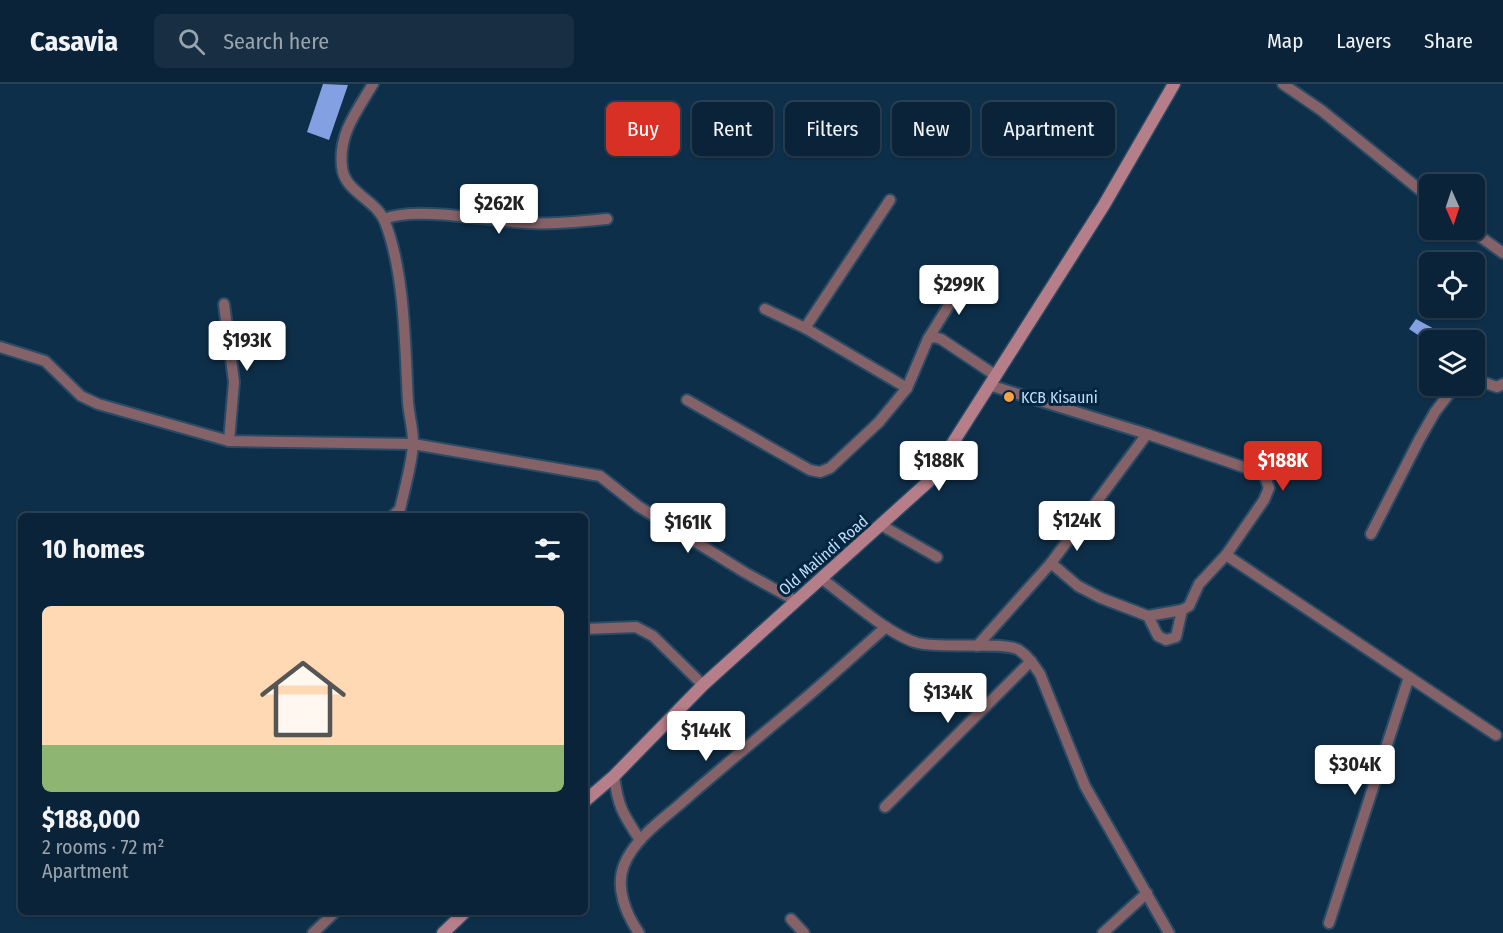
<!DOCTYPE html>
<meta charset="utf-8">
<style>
body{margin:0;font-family:"Fira Sans Condensed",sans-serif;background:#182f43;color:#f1f3f6;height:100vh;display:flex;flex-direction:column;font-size:22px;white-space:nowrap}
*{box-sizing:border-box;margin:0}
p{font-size:20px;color:#99a4ae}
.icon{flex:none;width:33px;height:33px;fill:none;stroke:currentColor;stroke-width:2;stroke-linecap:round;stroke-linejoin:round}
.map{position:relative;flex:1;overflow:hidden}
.sheet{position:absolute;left:18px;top:429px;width:570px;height:402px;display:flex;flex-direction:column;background:#0a2338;border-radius:9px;box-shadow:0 2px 4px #0004,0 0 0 2px #2a4053}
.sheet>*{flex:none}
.guide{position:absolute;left:606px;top:18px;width:570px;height:54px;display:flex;gap:12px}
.needle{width:39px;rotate:177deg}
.fabs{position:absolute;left:1419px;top:90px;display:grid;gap:12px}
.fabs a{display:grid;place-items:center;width:66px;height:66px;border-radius:9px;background:#0a2338;box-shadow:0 2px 4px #0004,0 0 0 2px #2a4053;font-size:30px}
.price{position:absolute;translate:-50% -51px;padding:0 14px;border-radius:6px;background:#fff;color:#222;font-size:20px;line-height:39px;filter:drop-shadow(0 2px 3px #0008)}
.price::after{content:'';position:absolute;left:50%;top:36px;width:18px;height:14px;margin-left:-9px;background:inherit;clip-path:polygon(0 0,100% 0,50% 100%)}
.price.selected{background:#d93025;color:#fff}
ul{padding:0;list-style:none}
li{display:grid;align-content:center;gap:12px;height:318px;padding:0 24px}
li span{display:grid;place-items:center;height:186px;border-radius:9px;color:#555}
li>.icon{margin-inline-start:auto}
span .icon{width:108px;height:108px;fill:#fffc;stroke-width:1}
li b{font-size:26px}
h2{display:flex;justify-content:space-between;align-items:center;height:72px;padding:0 24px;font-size:26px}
.tag{padding:0 21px;border-radius:9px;background:#0a2338;box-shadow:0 2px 4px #0004,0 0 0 2px #2a4053;font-size:21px;line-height:54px}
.tag.selected{background:#d93025;color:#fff}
header{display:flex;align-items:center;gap:36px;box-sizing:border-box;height:84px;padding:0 30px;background:#0a2338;border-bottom:2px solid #2a4053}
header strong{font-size:28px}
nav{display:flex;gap:33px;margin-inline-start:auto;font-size:21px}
.search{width:420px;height:54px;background:#182f43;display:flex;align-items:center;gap:15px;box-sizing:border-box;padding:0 21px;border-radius:9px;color:#99a4ae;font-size:22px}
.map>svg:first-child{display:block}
</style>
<header>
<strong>Casavia</strong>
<div class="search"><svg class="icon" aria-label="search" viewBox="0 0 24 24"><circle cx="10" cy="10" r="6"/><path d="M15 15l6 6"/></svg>Search here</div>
<nav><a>Map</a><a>Layers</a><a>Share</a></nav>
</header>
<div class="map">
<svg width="1503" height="849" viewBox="0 0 1503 849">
<rect width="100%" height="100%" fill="#0e2f4a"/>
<g fill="#83a0e2">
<polygon points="323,0 348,1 329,56 307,48"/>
<polygon points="1416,235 1438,247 1432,256 1430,256 1430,259 1409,245"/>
</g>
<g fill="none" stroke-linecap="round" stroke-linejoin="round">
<g stroke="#2a4b66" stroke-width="14">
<g id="street">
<path d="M373,0C357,27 338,50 342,83C344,108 376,115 385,138C405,189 405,263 408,318C409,331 413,345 413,358C413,376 404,407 400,425L393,432"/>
<polyline points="1283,0 1321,26 1430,114"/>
<path d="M384,135C415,122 491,137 528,139C554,141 581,137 607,135"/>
<polyline points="1471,146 1503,169"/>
<polyline points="224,220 234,298 229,357"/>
<polyline points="765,225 805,244 907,304"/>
<polyline points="805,244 890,116"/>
<polyline points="928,255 965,195"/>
<polyline points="0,263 45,277 81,312 98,320 229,357 413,360 600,392 638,422 744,488 796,517"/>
<polyline points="1474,295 1497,303 1503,300"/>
<polyline points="989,301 1147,350 1264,390 1269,404 1264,416 1226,471 1199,500 1189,522 1182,526 1148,532 1101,514 1078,502 1051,479"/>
<polyline points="687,316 810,386 820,388 830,384 879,338 907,304 928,255 934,253 941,255 995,291"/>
<polyline points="881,441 937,473"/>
<polyline points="1371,450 1419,356 1435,328 1455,302"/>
<polyline points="1226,471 1496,651"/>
<path d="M822,495C847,513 890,552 918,559C941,565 1004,557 1019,566C1028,572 1034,581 1040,590L1085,702L1169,849"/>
<polyline points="1148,532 1158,552 1166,556 1176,553 1182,526"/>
<polyline points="585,545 636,543 653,552 703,601"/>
<polyline points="977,562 1051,479 1147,350"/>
<path d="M614,692C618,723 623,730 640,756"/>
<polyline points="885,723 1031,577"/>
<polyline points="791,835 804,849"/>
<polyline points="1329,839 1409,593"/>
<polyline points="313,849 335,828"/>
<path d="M639,849C626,830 615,804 624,781C634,756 659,738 679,721C715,689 753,658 790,627C823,600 854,571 886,543"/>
<polyline points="1103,849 1147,809"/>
</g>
</g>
<g stroke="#2a4b66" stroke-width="15">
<g id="secondary">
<polyline points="585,717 614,692 703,601 928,398 1104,121 1174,0"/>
<polyline points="443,849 465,828"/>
</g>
</g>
<use href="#street" stroke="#856268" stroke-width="10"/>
<use href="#secondary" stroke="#b67e89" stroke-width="12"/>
</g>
<circle fill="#f5a345" stroke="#03253f" stroke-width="2" cx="1009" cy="313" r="6"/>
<g text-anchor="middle" stroke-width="6" stroke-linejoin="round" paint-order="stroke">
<g font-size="16" fill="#bddcf9" stroke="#03253f" text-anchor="start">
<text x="1021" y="319">KCB Kisauni</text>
</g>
<g font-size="16" fill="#bddcf9" stroke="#03253f">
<text transform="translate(823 471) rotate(-41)" y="6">Old Malindi Road</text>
</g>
</g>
</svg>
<div class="fabs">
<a><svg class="needle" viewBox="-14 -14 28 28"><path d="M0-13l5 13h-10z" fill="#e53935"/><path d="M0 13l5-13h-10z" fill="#99a4ae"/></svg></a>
<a><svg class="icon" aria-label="locate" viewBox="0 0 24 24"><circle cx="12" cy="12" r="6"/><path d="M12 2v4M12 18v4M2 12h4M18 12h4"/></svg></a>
<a><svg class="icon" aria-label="layers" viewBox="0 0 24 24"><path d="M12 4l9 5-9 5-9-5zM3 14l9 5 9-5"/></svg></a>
</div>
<b class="price" style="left:499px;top:151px">$262K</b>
<b class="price" style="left:959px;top:232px">$299K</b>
<b class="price" style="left:247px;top:288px">$193K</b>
<b class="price" style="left:939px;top:408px">$188K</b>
<b class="price selected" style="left:1283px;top:408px">$188K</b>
<b class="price" style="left:1077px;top:468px">$124K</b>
<b class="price" style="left:688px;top:470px">$161K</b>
<b class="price" style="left:948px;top:640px">$134K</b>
<b class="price" style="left:706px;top:678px">$144K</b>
<b class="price" style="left:1355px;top:712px">$304K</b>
<div class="guide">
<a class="tag selected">Buy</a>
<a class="tag">Rent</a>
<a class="tag">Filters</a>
<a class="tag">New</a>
<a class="tag">Apartment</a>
</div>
<section class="sheet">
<h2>10 homes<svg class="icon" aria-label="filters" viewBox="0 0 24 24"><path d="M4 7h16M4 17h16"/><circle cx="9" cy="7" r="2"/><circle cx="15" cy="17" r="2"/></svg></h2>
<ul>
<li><span style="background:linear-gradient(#ffd9b3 75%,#8fb573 0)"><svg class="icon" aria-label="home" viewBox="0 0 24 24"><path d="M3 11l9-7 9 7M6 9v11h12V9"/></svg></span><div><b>$188,000</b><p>2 rooms · 72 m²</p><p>Apartment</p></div></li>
</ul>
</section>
</div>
